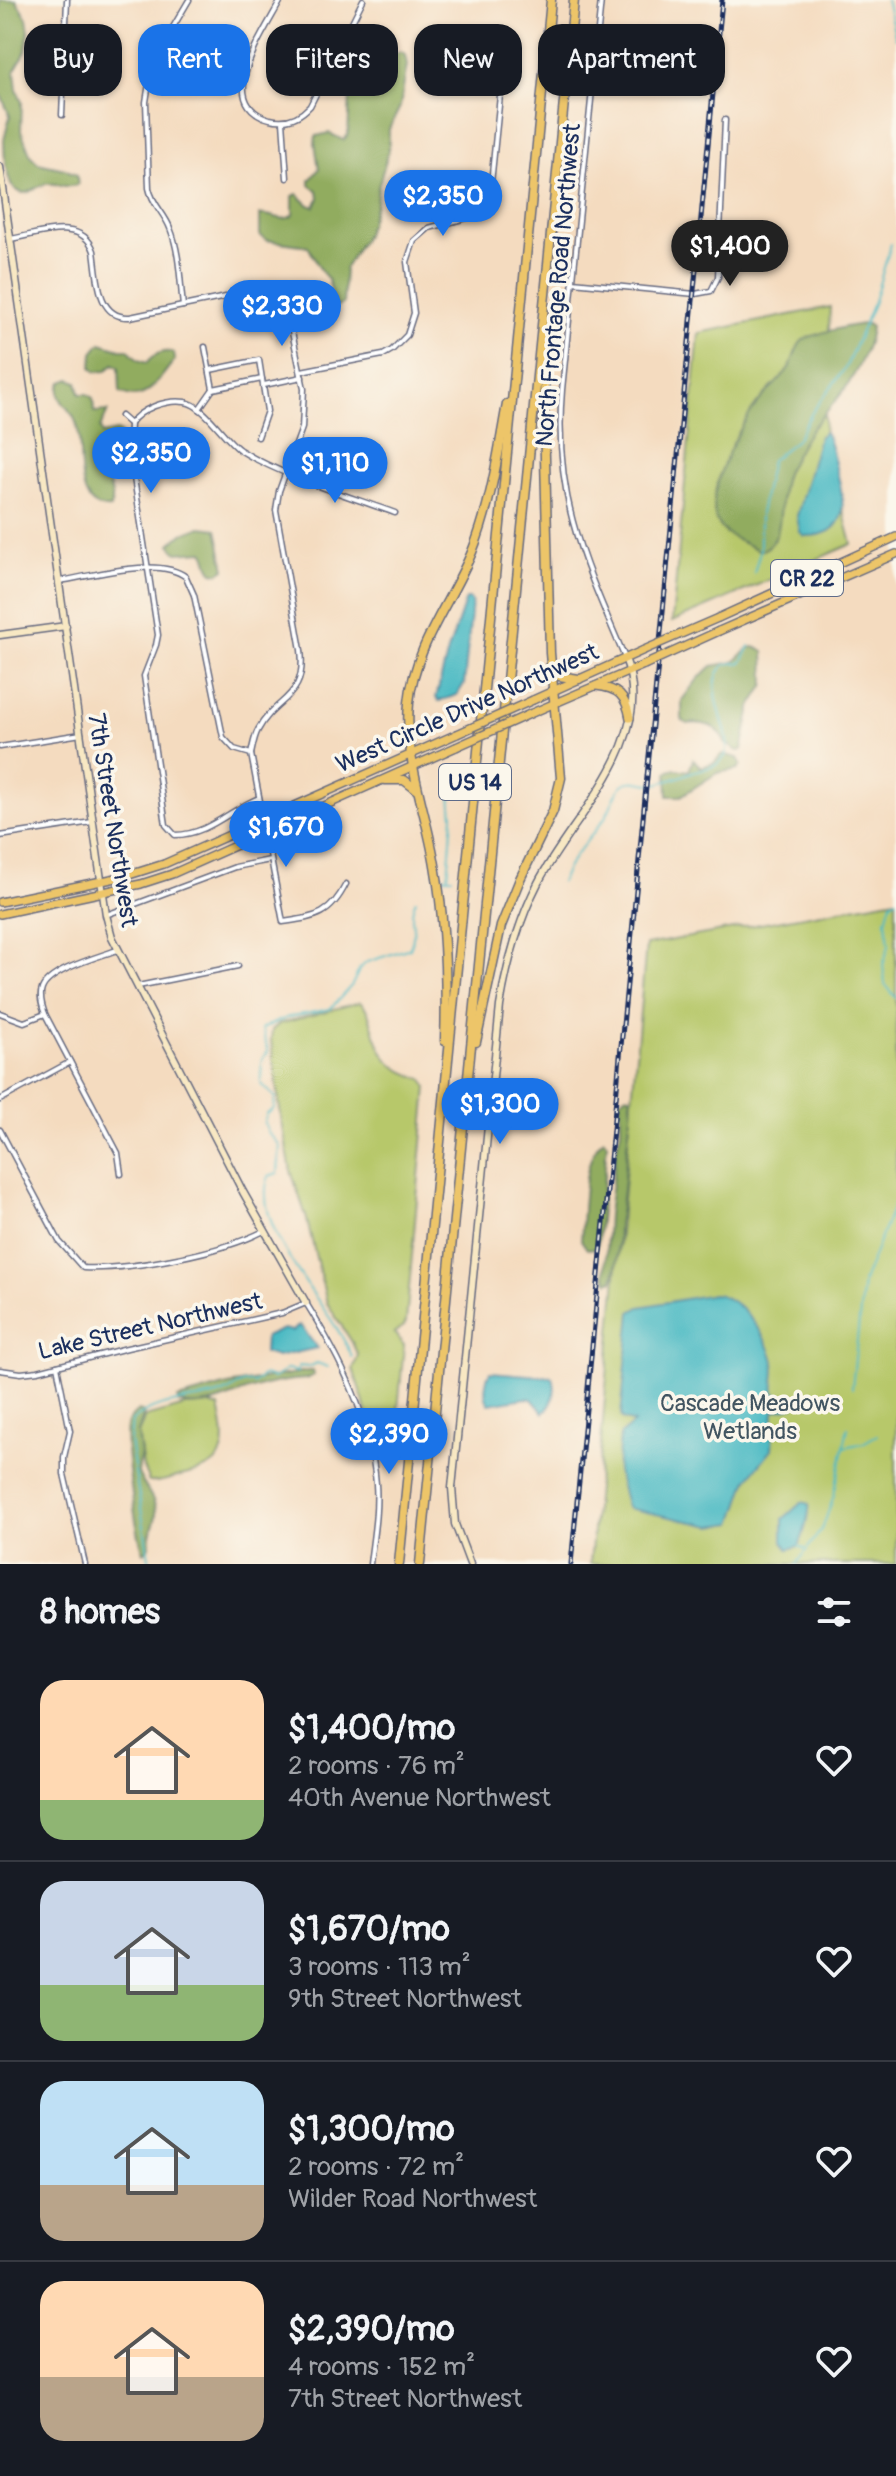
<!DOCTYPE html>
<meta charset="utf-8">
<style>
body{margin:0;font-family:Pangolin,sans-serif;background:#242831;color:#f1f3f6;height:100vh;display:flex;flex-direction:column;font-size:30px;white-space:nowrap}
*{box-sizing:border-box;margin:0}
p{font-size:26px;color:#9ea1a6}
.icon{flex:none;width:44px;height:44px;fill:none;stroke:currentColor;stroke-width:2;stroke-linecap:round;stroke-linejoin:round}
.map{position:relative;height:1564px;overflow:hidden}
.sheet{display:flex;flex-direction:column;background:#171b24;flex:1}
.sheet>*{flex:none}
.top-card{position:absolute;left:24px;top:24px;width:848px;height:72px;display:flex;gap:16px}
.price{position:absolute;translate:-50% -68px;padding:0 18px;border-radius:28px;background:#1a73e8;color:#fff;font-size:26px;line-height:52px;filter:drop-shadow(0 2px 4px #0008)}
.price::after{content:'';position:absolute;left:50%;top:48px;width:24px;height:18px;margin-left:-12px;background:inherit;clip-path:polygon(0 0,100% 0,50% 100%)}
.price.current{background:#222;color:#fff}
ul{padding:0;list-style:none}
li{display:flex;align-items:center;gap:24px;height:200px;padding:0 40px}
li+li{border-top:2px solid #363941}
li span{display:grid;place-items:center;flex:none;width:224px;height:160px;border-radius:24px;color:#555}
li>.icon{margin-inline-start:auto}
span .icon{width:96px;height:96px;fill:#fffc;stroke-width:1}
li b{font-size:34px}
h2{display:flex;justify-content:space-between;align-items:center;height:96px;padding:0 40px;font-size:34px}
.tag{padding:0 28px;border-radius:24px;background:#171b24;box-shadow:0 2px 6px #0004;font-size:28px;line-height:72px}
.tag.current{background:#1a73e8;color:#fff}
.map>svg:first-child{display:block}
</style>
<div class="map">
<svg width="896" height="1564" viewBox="0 0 896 1564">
<rect width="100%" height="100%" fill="#fbf7ec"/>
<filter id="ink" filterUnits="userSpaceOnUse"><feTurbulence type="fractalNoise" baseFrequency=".0125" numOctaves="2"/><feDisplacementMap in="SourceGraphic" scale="16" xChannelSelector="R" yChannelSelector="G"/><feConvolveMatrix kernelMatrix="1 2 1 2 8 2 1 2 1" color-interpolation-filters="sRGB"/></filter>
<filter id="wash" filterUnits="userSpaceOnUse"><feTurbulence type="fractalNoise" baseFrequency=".006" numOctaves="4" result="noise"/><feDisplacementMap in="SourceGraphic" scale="32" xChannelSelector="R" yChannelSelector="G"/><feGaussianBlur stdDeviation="1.8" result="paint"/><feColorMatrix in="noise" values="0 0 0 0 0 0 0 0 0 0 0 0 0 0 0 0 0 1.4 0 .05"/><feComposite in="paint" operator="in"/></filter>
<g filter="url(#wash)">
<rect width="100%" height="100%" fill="#f4dbbf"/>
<g fill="#b7c86b" stroke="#697c64" stroke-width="2">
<polygon points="830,307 824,437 852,544 672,622 699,333"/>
<polygon points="896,899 896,1564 590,1564 646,945"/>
<path d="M360,1002C368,1008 369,1016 372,1025C381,1057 391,1070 423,1079L427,1087L406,1322L404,1326L394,1333L404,1345L395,1442L387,1449L378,1446L353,1369L358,1356L352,1342L327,1303L306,1216L291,1171L281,1117L271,1041L272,1030L279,1024Z"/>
<path d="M209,1404L219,1407C229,1452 227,1466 180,1476C170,1479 159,1483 149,1482L143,1468L138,1433L145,1417L185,1406Z"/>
</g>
<g fill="#91ac5f" stroke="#566e5e" stroke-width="2">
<path d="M0,0H16L27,18L29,31L26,51L15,70L17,90L22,101L21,130L31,156L38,163L65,169L77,175L78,184C66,190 58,182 46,184C31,187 27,202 11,185L5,165L4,140L10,116L0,93Z"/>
<path d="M401,52L405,55L407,65L400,107L389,129V149L378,188L376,204L366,234L345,268L343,304L336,307L328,279L321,271L308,246L266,240L260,235V215C273,213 282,224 293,215V196L297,194L309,205L315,207L319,198L318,191L310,185V180L319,169L315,143L316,136L329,133L343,140L348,135L350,96L374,70L383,68L395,54Z"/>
<path d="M867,324L871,327C869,350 852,382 837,399C827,412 814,424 806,437C799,447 794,459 788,469C774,496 790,542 760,551C748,544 727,538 719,525C700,498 739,427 756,405C766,392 779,382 789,368C794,360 795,348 802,341C810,334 856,324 867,324Z"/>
<path d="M101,343L120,349H128L138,360L147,363C153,355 163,349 174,353L175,360C160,376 147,407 120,392L119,367L114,364L106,371L96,372L92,368L93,353Z"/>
<path d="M70,379L77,382L80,394H87L93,398L94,412L108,411L100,428L102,434L117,431C126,437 127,443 127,453L122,458L112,454C98,478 117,488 111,508C68,512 87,443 75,420C69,405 52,400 62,382Z"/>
<path d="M201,527L217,529L225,569L219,573L213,572C206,566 209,558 203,551L177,553L170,544L180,535Z"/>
<path d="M754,647L764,651L765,684L751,707L742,750L738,751L725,743C720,726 703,721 687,724L682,721V700L698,679L712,666L734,662L749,648Z"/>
<polygon points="722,754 738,758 741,765 738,769 717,773 681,796 668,796 667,772 675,769 689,771 693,759 701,767 714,763"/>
<path d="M627,1095L630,1096C634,1111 629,1123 628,1138C625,1166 624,1192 619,1219C616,1239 620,1260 613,1280L609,1282L605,1275L608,1214L616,1151L621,1130L620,1099Z"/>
<path d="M604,1139L607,1143L598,1242L596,1248L587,1249L581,1240C584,1214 581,1155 604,1139Z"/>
<path d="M308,1371H313L314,1375L307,1379C287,1380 265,1384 246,1391C226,1398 201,1411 179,1403L178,1399L228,1385Z"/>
<path d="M138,1411L144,1413L138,1433L141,1454L138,1473C143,1486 157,1499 156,1515C155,1528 148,1529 150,1546L144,1552C136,1537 124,1443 127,1426C128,1420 133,1415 138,1411Z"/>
</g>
<g fill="#4ab9c3" stroke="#327490" stroke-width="2">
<path d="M825,432C831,442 833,456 836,468C845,502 852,536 805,536L800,532L797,516L819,437Z"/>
<polygon points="466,599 470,599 472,602 464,684 457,695 439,701 436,698 448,651"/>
<path d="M713,1294C738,1295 770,1339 774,1362C777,1373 772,1382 774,1393L795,1402V1406L774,1411L772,1449L748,1479L733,1523L712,1526L627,1508L617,1472L620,1435L634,1423L622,1419L621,1415L631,1312L640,1307Z"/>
<polygon points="300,1325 317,1348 277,1357 264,1353 265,1337 283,1329 292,1331"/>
<path d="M490,1372L553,1377C557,1391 554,1403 544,1413L532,1399L526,1398L489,1404C483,1396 485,1380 490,1372Z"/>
<path d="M802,1502L809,1504C811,1511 802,1539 799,1546L788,1549L783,1542V1519Z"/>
</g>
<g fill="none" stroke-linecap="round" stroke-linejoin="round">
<g stroke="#4ab9c3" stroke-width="2">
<polyline points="886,0 896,38"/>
<polyline points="754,573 760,551 760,514 771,460 796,440 813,411 846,367 874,301 891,244"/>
<polyline points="448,876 453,816 450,785"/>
<polyline points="443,877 452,877"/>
<path d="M561,882C570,856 591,839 606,816C612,806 615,791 624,784C632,778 645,785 654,784C668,782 677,778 689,773C700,768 719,770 726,754C735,733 699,685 725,665C730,662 737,664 742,662L750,646"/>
<polyline points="896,899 891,902 886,920 889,945 883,965 885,984 896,998"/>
<path d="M352,1357C334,1309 248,1229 269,1176L278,1173L280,1145L268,1133L264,1122L267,1114L274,1109L275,1097L261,1084L262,1059L268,1052L262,1028L289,1017L330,1009L352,985L360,968L367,962L410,948C419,929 406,919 416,900"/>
<polyline points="852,1388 863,1282 896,1200"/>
<polyline points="845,1447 863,1443 877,1435"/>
<polyline points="799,1546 805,1549"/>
<path d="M150,1564L130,1441L132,1421C159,1399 186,1403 218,1395C231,1392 239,1380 254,1383L264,1375L273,1378L288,1369L297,1372L299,1366L309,1367L317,1363L328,1367"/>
<polyline points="797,1564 823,1527 834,1495 848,1427"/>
</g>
</g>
</g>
<g filter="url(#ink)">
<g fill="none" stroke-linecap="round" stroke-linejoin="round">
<g stroke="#676b80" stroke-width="7">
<g id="street">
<path d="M281,0C266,30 212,103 270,119C286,123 299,118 310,106L363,0"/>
<path d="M601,0L562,390C553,498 584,562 625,658"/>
<polyline points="62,115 67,0"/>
<polyline points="283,121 287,178"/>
<path d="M10,239C37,235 82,216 94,251C98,275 96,319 130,317L250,292H261L274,297L288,313L304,389L302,428L279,491L276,510L301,650C307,700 276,696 258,730C254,737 253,746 251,754L283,922C316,917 330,916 346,884"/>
<polyline points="573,282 695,294 711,291 718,277 725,120"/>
<path d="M183,306C180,282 180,252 170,228C165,214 152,204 149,188L146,102L151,71L159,51L189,0"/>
<polyline points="210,370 259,360 267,411 258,437"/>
<polyline points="301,371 383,355 392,350 407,335 414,313 407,262 414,241 429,228 470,217 483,207 490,193 503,66 503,50 498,36"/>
<polyline points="264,385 302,377"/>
<polyline points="213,389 262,379"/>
<polyline points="199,409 213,389 205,347"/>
<polyline points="121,416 130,424"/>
<path d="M60,581C92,576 159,556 186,577L194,595L223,737L234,749L251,754"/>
<polyline points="0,747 81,734"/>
<path d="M259,798C231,809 208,835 175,835L166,825L144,676L156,645L158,635L129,445L130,424C140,409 166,399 185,402C205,405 223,438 240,450C281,476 349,496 395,513"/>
<polyline points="0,836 92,822"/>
<polyline points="106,915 235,867 270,860"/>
<path d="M117,950C98,957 49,970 42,989C39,997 42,1006 45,1014L118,1153L121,1174"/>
<polyline points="138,986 238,966"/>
<polyline points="0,1013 24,1022 45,1014"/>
<polyline points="0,1100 70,1062"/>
<path d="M0,1130L59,1241L83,1268C131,1270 221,1253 264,1231"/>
<polyline points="57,1366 70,1431 64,1457 64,1474 85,1564"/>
<path d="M0,1370L21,1373L38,1371L127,1348L282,1313L306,1303C340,1358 371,1418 376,1484C378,1511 373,1538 370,1564"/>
</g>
</g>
<g stroke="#676b80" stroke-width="9">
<g id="secondary">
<polyline points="0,167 106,915 112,937 243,1192 306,1303"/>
<polyline points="0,635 66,626"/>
<path d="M470,1564L455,1524L452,1488L500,1006C507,963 518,922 538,883C573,815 658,742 625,658"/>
</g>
</g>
<g stroke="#676b80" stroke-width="10">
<g id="primary">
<polyline points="718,618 896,537"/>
<polyline points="719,631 896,554"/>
<path d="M596,686C618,688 626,696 630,718"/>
<polyline points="533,700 644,650"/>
<polyline points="532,713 644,665"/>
<polyline points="0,902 126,876 164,864 457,734"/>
<polyline points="0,914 141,884 172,874 456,747"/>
</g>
</g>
<g stroke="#676b80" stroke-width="11">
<g id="highway">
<polyline points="552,664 559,676 579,679"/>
<polyline points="385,780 404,780 417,790"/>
<path d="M445,1041C447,982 445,923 435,865C426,811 404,758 409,703C414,647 451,602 472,552C491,505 498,454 507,404"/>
<polyline points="476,1042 501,926 520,879 553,811 561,778 550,653 544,419 545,343"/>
<polyline points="399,1564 551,0"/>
<polyline points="420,1564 574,0"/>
</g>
</g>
<use href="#street" stroke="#fff" stroke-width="4"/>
<use href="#secondary" stroke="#f8e8c3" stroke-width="6"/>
<use href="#primary" stroke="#edc569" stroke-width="7"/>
<use href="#highway" stroke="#edc569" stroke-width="8"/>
<g stroke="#1b2f5e" stroke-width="5">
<polyline id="rail" points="571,1564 722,0"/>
</g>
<use href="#rail" stroke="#fbf7ec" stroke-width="2" stroke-dasharray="6" stroke-linecap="butt"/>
<g stroke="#676b80" stroke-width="10" stroke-linecap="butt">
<g id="primary-bridge">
<polyline points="644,650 718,618"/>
<polyline points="644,665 719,631"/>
<polyline points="457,734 533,700"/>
<polyline points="456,747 532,713"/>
</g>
</g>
<use href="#primary-bridge" stroke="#edc569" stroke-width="7"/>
</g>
</g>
<g text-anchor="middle" stroke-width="7" stroke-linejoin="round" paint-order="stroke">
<g fill="#fbf7ec" stroke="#5e6b89" stroke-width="2">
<rect x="771" y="560" width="72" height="36" rx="6"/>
<rect x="439" y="764" width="72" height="36" rx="6"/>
</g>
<g font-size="22" font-weight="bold" fill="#1b2f5e">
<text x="807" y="586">CR 22</text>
<text x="475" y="790">US 14</text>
</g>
<g font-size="24" fill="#1b2f5e" stroke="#fbf7ec">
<text transform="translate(558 285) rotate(-85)" y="8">North Frontage Road Northwest</text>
<text transform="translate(467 708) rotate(-24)" y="8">West Circle Drive Northwest</text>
<text transform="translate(113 820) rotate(81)" y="8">7th Street Northwest</text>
<text transform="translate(150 1326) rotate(-13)" y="8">Lake Street Northwest</text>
</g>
<g font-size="24" fill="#425561" stroke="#fbf7ec">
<text x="750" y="1411">Cascade Meadows<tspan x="750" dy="28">Wetlands</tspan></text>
</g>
</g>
</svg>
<b class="price" style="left:443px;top:238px">$2,350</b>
<b class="price current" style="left:730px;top:288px">$1,400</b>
<b class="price" style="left:282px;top:348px">$2,330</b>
<b class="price" style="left:151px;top:495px">$2,350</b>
<b class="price" style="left:335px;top:505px">$1,110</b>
<b class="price" style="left:286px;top:869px">$1,670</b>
<b class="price" style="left:500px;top:1146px">$1,300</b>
<b class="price" style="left:389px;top:1476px">$2,390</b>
<div class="top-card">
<a class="tag">Buy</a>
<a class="tag current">Rent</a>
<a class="tag">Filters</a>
<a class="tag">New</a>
<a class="tag">Apartment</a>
</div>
</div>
<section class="sheet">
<h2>8 homes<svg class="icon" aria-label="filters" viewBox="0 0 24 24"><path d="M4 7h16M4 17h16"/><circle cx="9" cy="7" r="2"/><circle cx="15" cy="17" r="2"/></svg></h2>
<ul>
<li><span style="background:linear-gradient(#ffd9b3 75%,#8fb573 0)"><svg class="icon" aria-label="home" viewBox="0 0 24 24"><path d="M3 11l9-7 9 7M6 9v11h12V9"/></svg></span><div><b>$1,400/mo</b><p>2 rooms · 76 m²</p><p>40th Avenue Northwest</p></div><svg class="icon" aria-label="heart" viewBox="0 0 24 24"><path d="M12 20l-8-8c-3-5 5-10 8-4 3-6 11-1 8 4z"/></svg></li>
<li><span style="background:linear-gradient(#c9d6e8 65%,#8fb573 0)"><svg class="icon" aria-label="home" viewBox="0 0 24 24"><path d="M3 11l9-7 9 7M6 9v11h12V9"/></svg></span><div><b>$1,670/mo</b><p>3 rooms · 113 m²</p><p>9th Street Northwest</p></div><svg class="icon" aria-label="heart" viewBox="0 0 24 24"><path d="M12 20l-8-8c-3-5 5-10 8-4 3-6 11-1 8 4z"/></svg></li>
<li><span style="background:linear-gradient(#bfe0f5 65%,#b9a48a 0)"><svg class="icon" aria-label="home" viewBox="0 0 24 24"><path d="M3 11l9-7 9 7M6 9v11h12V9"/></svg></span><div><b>$1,300/mo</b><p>2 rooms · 72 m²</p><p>Wilder Road Northwest</p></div><svg class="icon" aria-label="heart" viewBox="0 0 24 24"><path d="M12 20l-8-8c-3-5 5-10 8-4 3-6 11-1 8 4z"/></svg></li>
<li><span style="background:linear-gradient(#ffd9b3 60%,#b9a48a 0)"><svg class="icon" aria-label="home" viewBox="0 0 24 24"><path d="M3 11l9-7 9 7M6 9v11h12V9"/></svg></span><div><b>$2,390/mo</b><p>4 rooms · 152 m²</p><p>7th Street Northwest</p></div><svg class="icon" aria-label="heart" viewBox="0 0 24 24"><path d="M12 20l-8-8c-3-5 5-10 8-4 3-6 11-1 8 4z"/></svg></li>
</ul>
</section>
